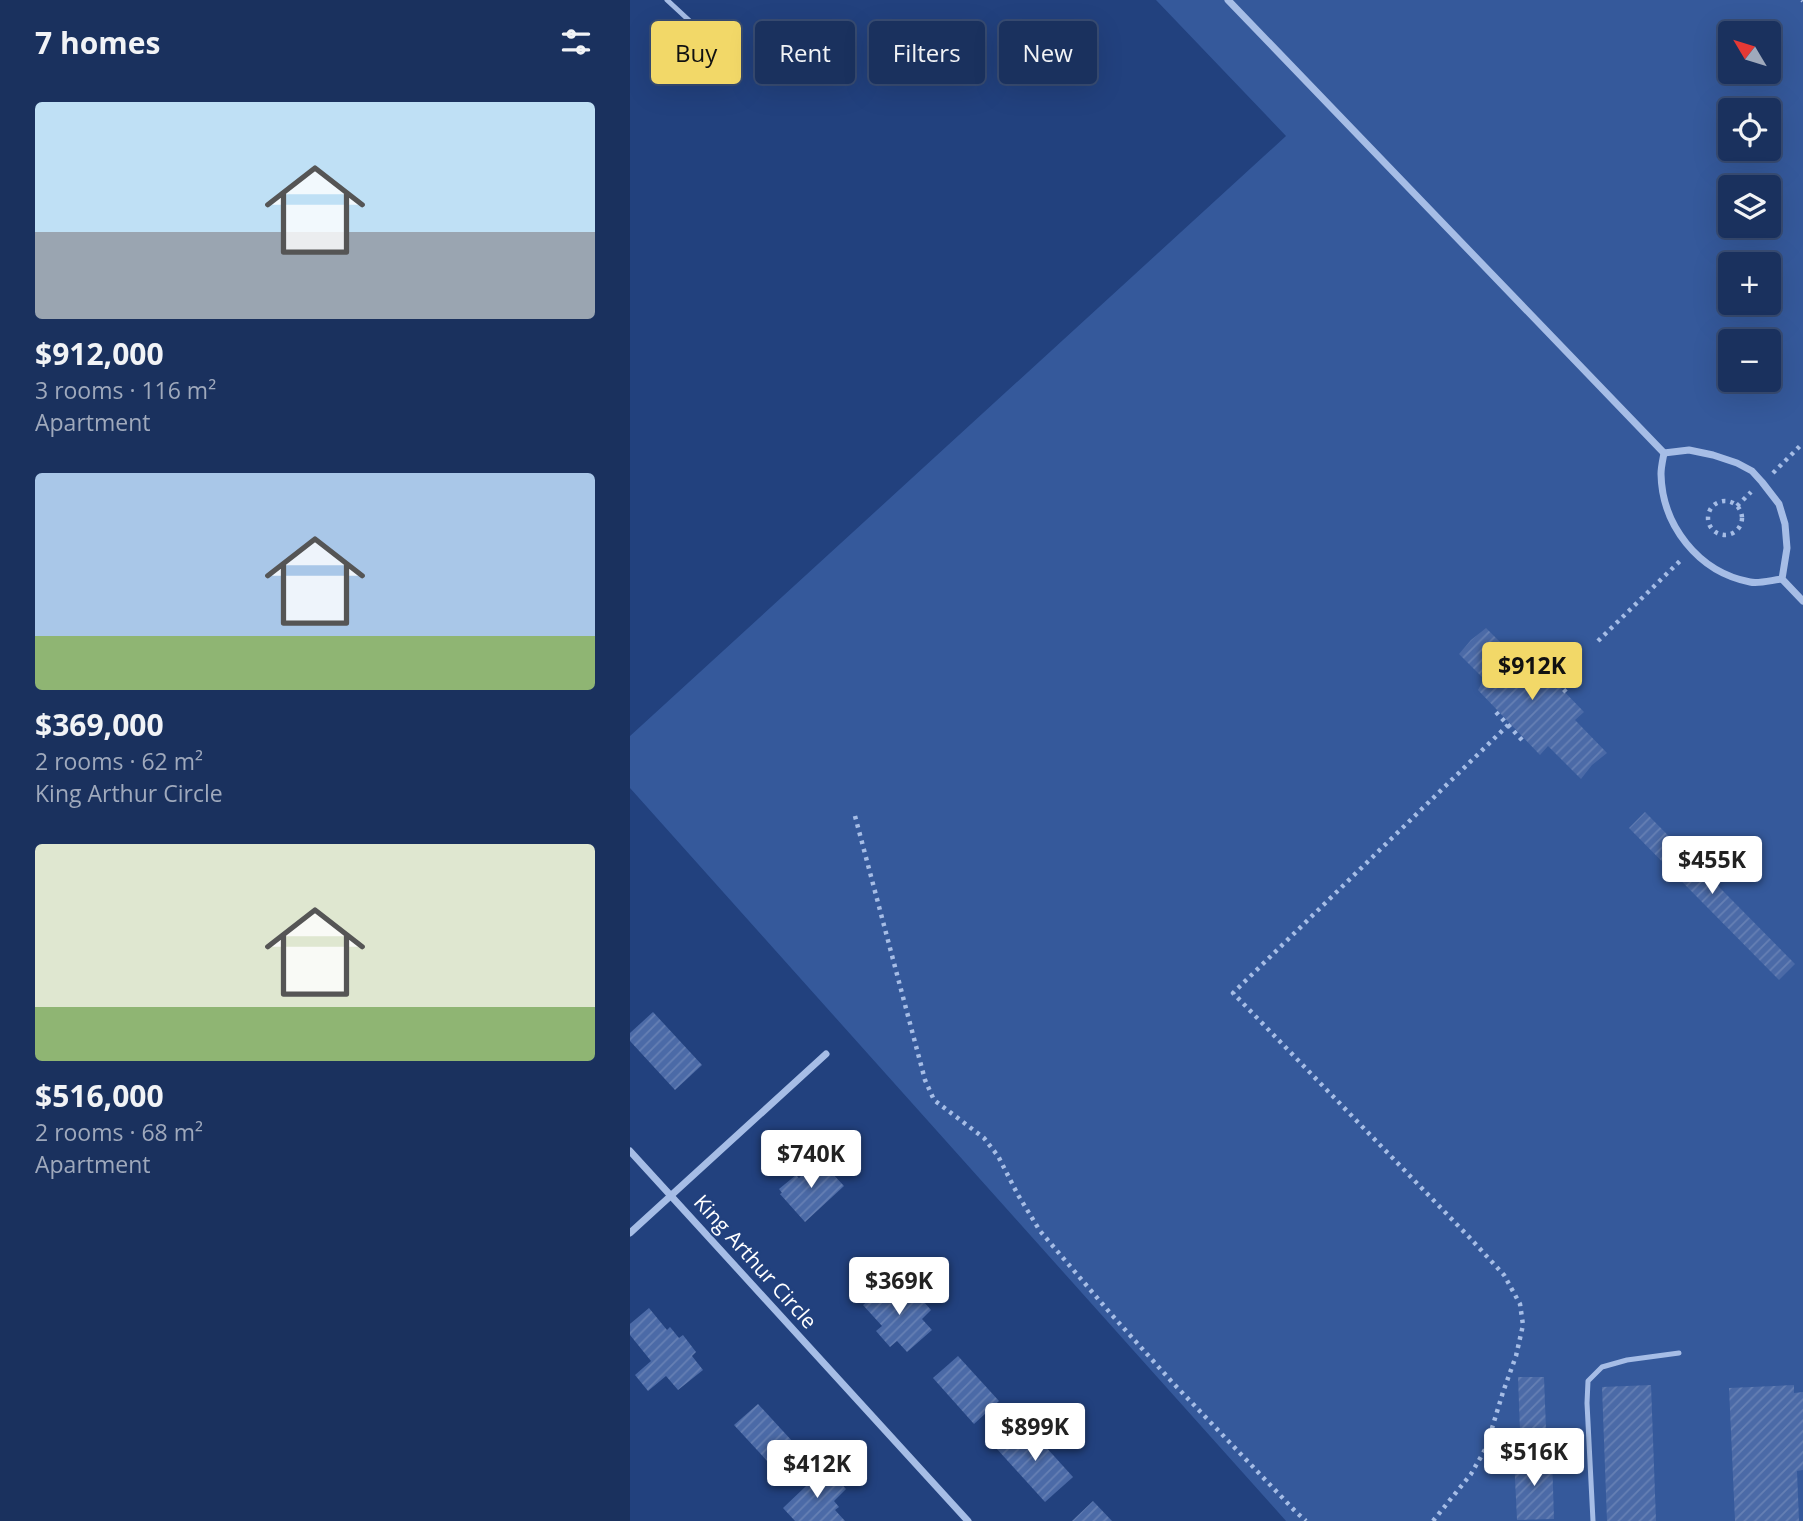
<!DOCTYPE html>
<meta charset="utf-8">
<style>
body{margin:0;font-family:"Open Sans",sans-serif;background:#273d67;color:#f1f3f6;height:100vh;display:flex;flex-direction:column;font-size:26px;white-space:nowrap}
*{box-sizing:border-box;margin:0}
p{font-size:23px;color:#9fa9bc}
.icon{flex:none;width:38px;height:38px;fill:none;stroke:currentColor;stroke-width:2;stroke-linecap:round;stroke-linejoin:round}
.map{position:relative;flex:1;overflow:hidden}
.details{display:flex;flex-direction:column;background:#1a315e;width:630px}
.details>*{flex:none}
.banner{position:absolute;left:21px;top:21px;width:665px;height:63px;display:flex;gap:14px}
.needle{width:46px;rotate:308deg}
.fabs{position:absolute;left:1088px;top:21px;display:grid;gap:14px}
.fabs a{display:grid;place-items:center;width:63px;height:63px;border-radius:7px;background:#1a315e;box-shadow:0 7px 28px #0002,0 0 0 2px #384c73;font-size:35px}
.price{position:absolute;translate:-50% -60px;padding:0 16px;border-radius:7px;background:#fff;color:#222;font-size:23px;line-height:46px;filter:drop-shadow(0 2px 4px #0008)}
.price::after{content:'';position:absolute;left:50%;top:42px;width:21px;height:16px;margin-left:-10px;background:inherit;clip-path:polygon(0 0,100% 0,50% 100%)}
.price.active{background:#f2d868;color:#111}
ul{padding:0;list-style:none}
li{display:grid;align-content:center;gap:14px;height:371px;padding:0 35px}
li span{display:grid;place-items:center;height:217px;border-radius:7px;color:#555}
li>.icon{margin-inline-start:auto}
span .icon{width:126px;height:126px;fill:#fffc;stroke-width:1}
li b{font-size:30px}
h2{display:flex;justify-content:space-between;align-items:center;height:84px;padding:0 35px;font-size:30px}
.tag{padding:0 24px;border-radius:7px;background:#1a315e;box-shadow:0 7px 28px #0002,0 0 0 2px #384c73;font-size:24px;line-height:63px}
.tag.active{background:#f2d868;color:#111}
main{display:flex;flex:1;min-height:0}
.map>svg:first-child{display:block}
</style>
<main>
<section class="details">
<h2>7 homes<svg class="icon" aria-label="filters" viewBox="0 0 24 24"><path d="M4 7h16M4 17h16"/><circle cx="9" cy="7" r="2"/><circle cx="15" cy="17" r="2"/></svg></h2>
<ul>
<li><span style="background:linear-gradient(#bfe0f5 60%,#9aa5b1 0)"><svg class="icon" aria-label="home" viewBox="0 0 24 24"><path d="M3 11l9-7 9 7M6 9v11h12V9"/></svg></span><div><b>$912,000</b><p>3 rooms · 116 m²</p><p>Apartment</p></div></li>
<li><span style="background:linear-gradient(#a9c7e8 75%,#8fb573 0)"><svg class="icon" aria-label="home" viewBox="0 0 24 24"><path d="M3 11l9-7 9 7M6 9v11h12V9"/></svg></span><div><b>$369,000</b><p>2 rooms · 62 m²</p><p>King Arthur Circle</p></div></li>
<li><span style="background:linear-gradient(#dfe7d0 75%,#8fb573 0)"><svg class="icon" aria-label="home" viewBox="0 0 24 24"><path d="M3 11l9-7 9 7M6 9v11h12V9"/></svg></span><div><b>$516,000</b><p>2 rooms · 68 m²</p><p>Apartment</p></div></li>
</ul>
</section>
<div class="map">
<svg width="1173" height="1521" viewBox="0 0 1173 1521">
<defs>
<pattern id="building-hatch" width="6" height="6" patternUnits="userSpaceOnUse" patternTransform="scale(1.75)"><rect width="6" height="6" fill="#4b6aa7"/><path d="M-1 1l2-2M0 6l6-6M5 7l2-2" fill="none" stroke="#6680b4"/></pattern>
</defs>
<rect width="100%" height="100%" fill="#22417e"/>
<path fill="#35599b" fill-rule="evenodd" d="M526,0H1173V1521H656L0,788V736L656,136ZM1101,33H1139V72H1101ZM1101,110H1139V149H1101ZM1101,187H1139V226H1101ZM1101,264H1139V303H1101ZM1101,341H1139V380H1101Z"/>
<g fill="url(#building-hatch)">
<polygon points="856,628 882,654 892,648 954,712 945,720 977,753 962,765 951,779 918,746 910,755 848,690 854,679 829,654 841,640"/>
<polygon points="1015,812 1165,964 1149,980 999,828"/>
<polygon points="23,1012 72,1065 45,1090 0,1041 0,1033"/>
<polygon points="189,1159 214,1186 175,1222 150,1194 152,1193 149,1189 166,1175 169,1178"/>
<polygon points="260,1282 278,1302 287,1294 301,1310 292,1319 302,1330 277,1352 267,1341 260,1347 246,1331 252,1326 233,1305"/>
<polygon points="19,1308 37,1330 40,1327 49,1338 53,1335 66,1352 62,1356 73,1370 48,1390 36,1376 18,1391 5,1375 21,1361 0,1335 0,1324"/>
<polygon points="328,1356 369,1401 344,1424 303,1378"/>
<polygon points="888,1377 914,1377 916,1430 890,1431"/>
<polygon points="1021,1385 1026,1521 977,1521 972,1387"/>
<polygon points="1164,1385 1164,1393 1173,1392 1173,1470 1167,1471 1169,1521 1105,1521 1099,1388"/>
<polygon points="128,1404 174,1454 150,1475 104,1425"/>
<polygon points="395,1424 443,1477 415,1502 367,1449"/>
<polygon points="922,1457 924,1519 887,1520 884,1458"/>
<polygon points="196,1467 216,1489 204,1501 209,1507 205,1510 215,1521 165,1521 153,1508"/>
<polygon points="463,1501 482,1521 442,1521"/>
</g>
<g fill="none" stroke-linecap="round" stroke-linejoin="round">
<g stroke="#a6bde6" stroke-width="4.5" stroke-dasharray="3.5 5" stroke-linecap="butt">
<polyline points="1172,0 1173,1"/>
<polyline points="1143,473 1173,443"/>
<circle cx="1095" cy="518" r="17"/>
<polyline points="1107,506 1121,492"/>
<polyline points="968,641 1053,558"/>
<polyline points="910,665 939,695"/>
<polyline points="925,681 947,660"/>
<polyline points="878,725 892,740"/>
<polyline points="225,816 295,1080 304,1100 354,1138 368,1156 388,1195 410,1231 481,1314 543,1383 666,1512 676,1521"/>
<polyline points="803,1521 841,1474 856,1448 873,1392 886,1356 893,1325 890,1304 874,1275 840,1238 603,993 878,725 863,709"/>
</g>
<g stroke="#a6bde6" stroke-width="5">
<polyline points="37,0 90,49"/>
<polyline points="963,1521 957,1403 958,1381 972,1367 997,1360 1049,1353"/>
</g>
<g stroke="#a6bde6" stroke-width="7">
<polyline points="598,0 1034,453 1059,450 1083,455 1107,463 1122,471 1132,482 1149,504 1155,524 1157,548 1152,579 1173,601"/>
<path d="M1034,453C1033,459 1031,467 1031,474C1032,525 1068,572 1120,582C1129,584 1142,580 1152,579"/>
<polyline points="0,1151 338,1521"/>
<polyline points="0,1233 196,1054"/>
</g>
</g>
<g text-anchor="middle" stroke-width="5" stroke-linejoin="round" paint-order="stroke">
<g font-size="21" fill="#fff" stroke="#22417e">
<text transform="translate(125 1262) rotate(48)" y="7">King Arthur Circle</text>
</g>
</g>
</svg>
<div class="fabs">
<a><svg class="needle" viewBox="-14 -14 28 28"><path d="M0-13l5 13h-10z" fill="#e53935"/><path d="M0 13l5-13h-10z" fill="#9fa9bc"/></svg></a>
<a><svg class="icon" aria-label="locate" viewBox="0 0 24 24"><circle cx="12" cy="12" r="6"/><path d="M12 2v4M12 18v4M2 12h4M18 12h4"/></svg></a>
<a><svg class="icon" aria-label="layers" viewBox="0 0 24 24"><path d="M12 4l9 5-9 5-9-5zM3 14l9 5 9-5"/></svg></a>
<a>+</a>
<a>−</a>
</div>
<b class="price active" style="left:902px;top:702px">$912K</b>
<b class="price" style="left:1082px;top:896px">$455K</b>
<b class="price" style="left:181px;top:1190px">$740K</b>
<b class="price" style="left:269px;top:1317px">$369K</b>
<b class="price" style="left:405px;top:1463px">$899K</b>
<b class="price" style="left:904px;top:1488px">$516K</b>
<b class="price" style="left:187px;top:1500px">$412K</b>
<div class="banner">
<a class="tag active">Buy</a>
<a class="tag">Rent</a>
<a class="tag">Filters</a>
<a class="tag">New</a>
</div>
</div>
</main>
